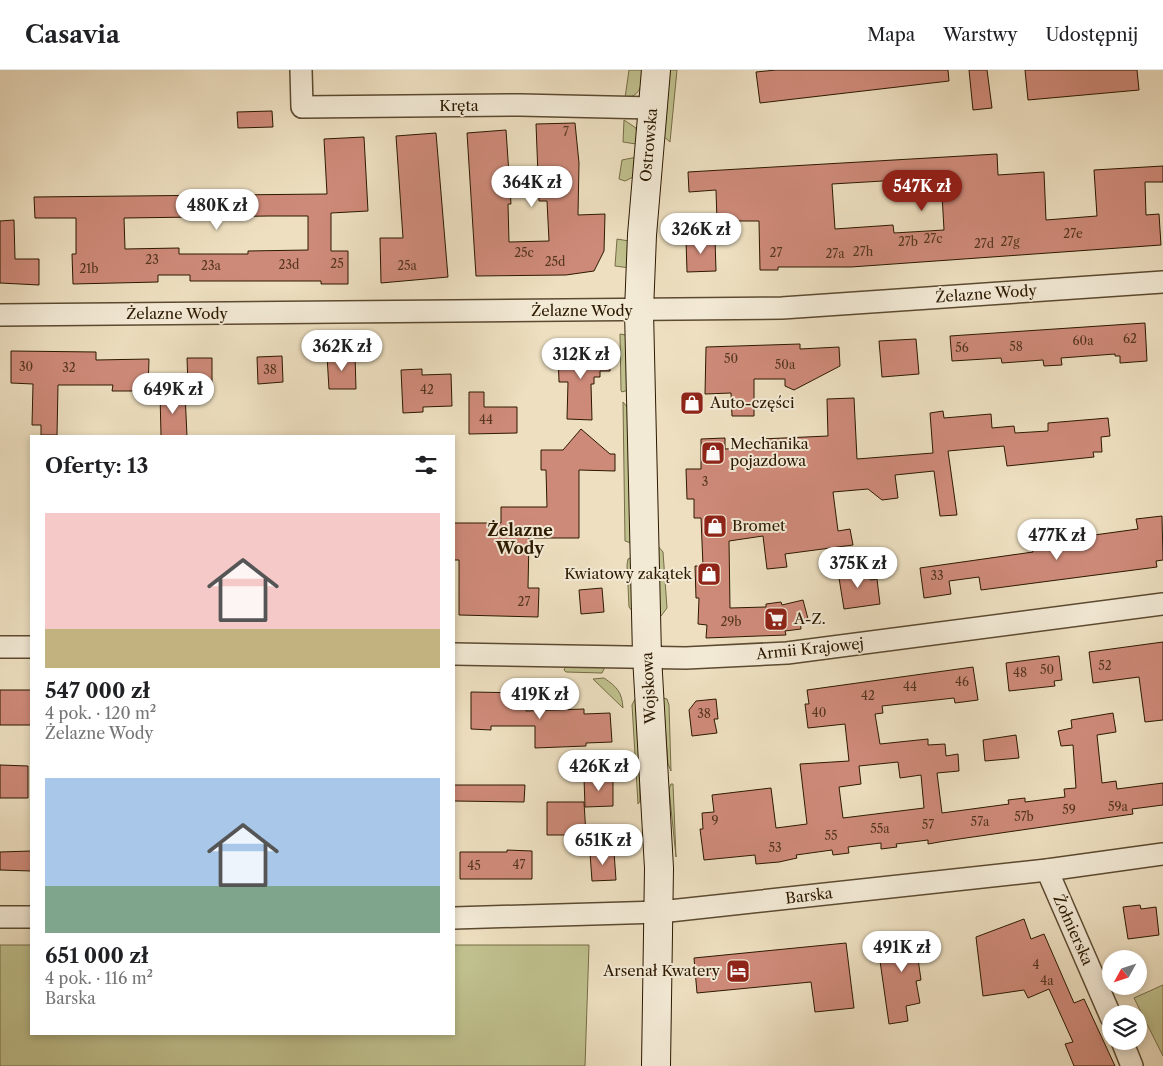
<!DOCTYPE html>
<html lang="pl">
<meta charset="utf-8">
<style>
body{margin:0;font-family:"Libre Caslon Text",serif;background:#f2f2f2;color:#202124;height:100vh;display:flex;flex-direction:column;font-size:19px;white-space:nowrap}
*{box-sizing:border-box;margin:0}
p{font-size:16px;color:#757577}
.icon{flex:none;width:28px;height:28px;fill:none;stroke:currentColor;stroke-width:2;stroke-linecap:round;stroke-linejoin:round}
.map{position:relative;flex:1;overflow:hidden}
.sheet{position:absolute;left:30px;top:365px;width:425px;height:600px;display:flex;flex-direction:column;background:#fff;border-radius:0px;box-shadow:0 2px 8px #0003}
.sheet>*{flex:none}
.needle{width:32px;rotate:230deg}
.controls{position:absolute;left:1102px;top:880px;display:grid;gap:10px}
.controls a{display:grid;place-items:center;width:45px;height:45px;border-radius:50%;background:#fff;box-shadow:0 2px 8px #0003;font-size:25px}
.price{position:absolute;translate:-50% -42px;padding:0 11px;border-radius:18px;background:#fff;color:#222;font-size:16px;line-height:32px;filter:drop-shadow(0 1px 2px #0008)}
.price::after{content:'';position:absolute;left:50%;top:30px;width:15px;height:11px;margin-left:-8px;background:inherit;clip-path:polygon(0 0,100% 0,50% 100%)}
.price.current{background:#8f2418;color:#fff}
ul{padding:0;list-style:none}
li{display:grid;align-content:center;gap:10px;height:265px;padding:0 15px}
li span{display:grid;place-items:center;height:155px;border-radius:0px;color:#555}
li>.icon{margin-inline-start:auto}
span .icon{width:90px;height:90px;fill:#fffc;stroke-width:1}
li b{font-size:21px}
h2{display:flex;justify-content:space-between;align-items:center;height:60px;padding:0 15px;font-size:21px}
header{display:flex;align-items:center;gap:30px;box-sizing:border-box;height:70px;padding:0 25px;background:#fff;border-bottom:1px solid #e0e0e0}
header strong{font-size:24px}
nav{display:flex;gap:28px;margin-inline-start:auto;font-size:18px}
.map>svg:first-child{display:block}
</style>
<header>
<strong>Casavia</strong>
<nav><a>Mapa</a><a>Warstwy</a><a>Udostępnij</a></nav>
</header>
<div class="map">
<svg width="1163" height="996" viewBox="0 0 1163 996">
<rect width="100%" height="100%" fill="#eddfc0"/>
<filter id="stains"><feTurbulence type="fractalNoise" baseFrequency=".004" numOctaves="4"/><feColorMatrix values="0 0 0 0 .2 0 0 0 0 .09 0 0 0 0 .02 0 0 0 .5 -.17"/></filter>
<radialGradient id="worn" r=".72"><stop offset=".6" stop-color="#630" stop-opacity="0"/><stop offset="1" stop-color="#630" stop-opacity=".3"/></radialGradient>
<g fill="#bfc08d" stroke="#766c46">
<path d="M629,0H643C642,15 641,26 625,28Z"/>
<polygon points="668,0 677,0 670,72 662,65"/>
<polygon points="624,50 636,58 638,71 636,74 623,72"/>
<polygon points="637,87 633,107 625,111 619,109 622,90"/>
<polygon points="617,169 629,171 630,198 615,196"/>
<polygon points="620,264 626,265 627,272 628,320 622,322 621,321"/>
<polygon points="623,332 628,338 631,473 625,471"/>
<polygon points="656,474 663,482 667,538 661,546 659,545"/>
<polygon points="632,487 634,543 629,537 627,495 628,489"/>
<polygon points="606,595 602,603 566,602 564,600 566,596"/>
<path d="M604,608C617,617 622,622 623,638L593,609Z"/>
<polygon points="663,628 667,629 669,635 671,701 668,694"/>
<polygon points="635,629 637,629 640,731 638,734 632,635"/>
<polygon points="671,714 673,714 676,787 669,719"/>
<polygon points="0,875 31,875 31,964 454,964 454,875 589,875 585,996 0,996"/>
<polygon points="1163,915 1163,986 1134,928"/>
</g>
<g fill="#ce8a79" stroke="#2c1900" fill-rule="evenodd">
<polygon points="776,0 948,0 949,11 760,33 756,2"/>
<polygon points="969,0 987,0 992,38 973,40"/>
<polygon points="1025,0 1137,0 1139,20 1028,30"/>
<polygon points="272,41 273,57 238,58 237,42"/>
<polygon points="575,53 579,93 578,145 605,144 604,181 594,201 566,205 476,206 467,63 506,60 511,134 508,134 509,172 549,171 547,131 539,131 536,54"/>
<polygon points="436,63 448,207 381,213 380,168 403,168 396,66"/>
<path d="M364,67L368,141L331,143V181H348V214H321V211H190V205H158V212L73,214L72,184H76V148H35L34,127L327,124L324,69ZM269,146H308V180L248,181V184H179V178L125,179L124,148Z"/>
<path d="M997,84L998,105L1044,102L1046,150L1097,146L1094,100L1163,96V112H1145L1146,145L1159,144L1161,175L851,197H778V200H760L759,151H717L716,120L689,122L688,102ZM917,109L928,126L942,124L944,160L894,163L893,155L835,159L832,114Z"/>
<polygon points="14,150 15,189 39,189 39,215 0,213 0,151"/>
<polygon points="715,169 716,201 687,202 686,170"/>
<polygon points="1145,253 1147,291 1120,293 1120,286 1115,286 1115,284 1061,288 1062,295 1044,296 1043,290 1002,293 1001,288 952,291 950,266"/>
<polygon points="916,269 919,304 882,307 879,271"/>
<polygon points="800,274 800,279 839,277 840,296 794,320 785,316 785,309 754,309 754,346 732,346 731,323 705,324 706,277"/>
<polygon points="11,281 96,282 96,290 149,289 148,321 112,321 113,315 58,315 57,365 41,365 41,355 32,355 33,314 11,313"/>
<polygon points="610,282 610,301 600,301 600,307 594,307 594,314 591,314 592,350 567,349 568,312 559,312 558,283"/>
<polygon points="355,285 356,319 329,319 327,286"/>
<polygon points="282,286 283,312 258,314 257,287"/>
<polygon points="187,288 212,288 212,314 188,315"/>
<polygon points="422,299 422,305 451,304 452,336 423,337 423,342 403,343 401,300"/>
<polygon points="469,322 484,322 484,337 517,337 517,363 469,364"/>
<polygon points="160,323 185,323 187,366 161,366"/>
<polygon points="854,328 857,389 933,383 930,343 943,341 944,348 991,344 992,358 1014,356 1015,363 1048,361 1048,353 1108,348 1110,366 1101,367 1102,382 1093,382 1094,387 1007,396 1004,376 948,381 957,445 940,446 934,401 895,405 898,428 882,430 868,419 833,422 838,461 850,459 853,475 785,484 787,497 767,499 763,466 729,471 730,538 766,537 766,534 781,532 782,535 803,530 808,549 800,549 801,559 785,561 786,565 706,568 707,555 698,554 699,528 696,528 695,496 703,496 701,448 694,448 694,429 687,429 686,399 701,399 701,369 725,368 725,379 762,377 761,369 828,366 827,329"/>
<polygon points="581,359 610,384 615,384 615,401 579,400 579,468 529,468 528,518 539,518 538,547 459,545 459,490 454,490 454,453 501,453 501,437 547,437 546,400 541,400 541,380 563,380"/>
<polygon points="1162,446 1163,490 1156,491 1157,497 981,520 979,507 949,511 951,524 924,528 920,498 1033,482 1032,477 1059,473 1058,470 1138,459 1136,449"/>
<polygon points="841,491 871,510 877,509 880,534 844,539 839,508 842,508"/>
<polygon points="602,518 604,542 581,544 579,520"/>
<polygon points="1163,572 1163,650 1145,652 1139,607 1093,613 1089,582"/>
<polygon points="1059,586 1062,610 1054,611 1055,616 1009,621 1006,593"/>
<path d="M973,597L978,630L955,633L954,628L882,636L883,643L875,644L880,674L928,669V675L945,674L946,686L958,684L959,701L937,703L942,743L1009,734L1008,730L1025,728V732L1065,727L1064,719L1076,718L1073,675L1061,676L1058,661L1072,658L1071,650L1113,643L1116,662L1097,665L1102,713L1116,711L1117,719L1163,713V735L1132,739L1133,744L945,771L928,774V770L896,774L897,777L881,779V773L848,777L849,783L833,785L832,780L796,785L797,788L779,792L756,794L755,785L704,790L700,759H703L702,743L714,742L712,725L771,718L776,758L807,754L800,694L849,691L845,654L808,658L805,634H809L807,620ZM898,692L900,708L921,705L924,738L843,748L839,717L861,714L859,696Z"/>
<rect x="0" y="620" width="31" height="35"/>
<polygon points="471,622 527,623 526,641 584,639 584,644 610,643 612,672 586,673 586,676 535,678 535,656 491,656 491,660 471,659"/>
<polygon points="716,629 718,649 714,649 717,663 692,666 689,640 696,631"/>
<polygon points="1016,665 1019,688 985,691 983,670"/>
<polygon points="0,695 28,696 28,728 0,728"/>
<polygon points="613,707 613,736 585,737 584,708"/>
<polygon points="454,715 525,715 524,732 454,731"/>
<polygon points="547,732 584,732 586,765 547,765"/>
<polygon points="507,780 532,781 532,809 460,809 460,782 507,782"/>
<polygon points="31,781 31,801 0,800 0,782"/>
<polygon points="614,782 616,810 592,811 590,783"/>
<polygon points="1140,835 1141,839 1156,837 1159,865 1128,869 1123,837"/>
<polygon points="1024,849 1031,869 1044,864 1074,933 1084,929 1115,996 1074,996 1065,974 1073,972 1049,919 1028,928 1024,920 983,926 976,867"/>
<polygon points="931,865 933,881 917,882 921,910 916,911 920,933 906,936 908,951 889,954 877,870"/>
<polygon points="846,873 854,938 815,942 811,912 697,923 694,888"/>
</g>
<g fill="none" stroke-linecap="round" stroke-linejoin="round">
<g stroke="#5c4a30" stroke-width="24">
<g id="street">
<polyline points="301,0 302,37 520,35 652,38"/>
<polyline points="0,245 782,238 1163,212"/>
<polyline points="0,577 31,577"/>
<polyline points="454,584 686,588 787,583 1163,534"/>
<polyline points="1047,800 1111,947"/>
<polyline points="0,847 31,847"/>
<polyline points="454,848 660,842 1047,800 1163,784"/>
<polyline points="1122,971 1132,996"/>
</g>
</g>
<g stroke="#2c1900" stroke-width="30">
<polyline id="secondary" points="656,0 642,165 639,241 647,586 659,798 656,996"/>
</g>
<use href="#street" stroke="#f3ead6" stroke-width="21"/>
<use href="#secondary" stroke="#f3ead6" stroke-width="28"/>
</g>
<defs>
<g id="shop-square" transform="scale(1.25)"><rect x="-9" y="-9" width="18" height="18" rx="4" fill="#8f2418" stroke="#f3ead6"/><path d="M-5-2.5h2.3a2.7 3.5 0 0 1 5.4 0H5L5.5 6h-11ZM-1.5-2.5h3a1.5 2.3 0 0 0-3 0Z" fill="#fff"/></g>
<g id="supermarket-square" transform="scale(1.25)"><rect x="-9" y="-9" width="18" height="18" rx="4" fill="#8f2418" stroke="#f3ead6"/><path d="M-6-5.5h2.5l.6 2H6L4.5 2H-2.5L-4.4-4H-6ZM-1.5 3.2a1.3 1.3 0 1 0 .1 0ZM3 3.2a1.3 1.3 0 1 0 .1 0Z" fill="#fff"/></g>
<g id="hotel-square" transform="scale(1.25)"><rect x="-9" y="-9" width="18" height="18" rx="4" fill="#8f2418" stroke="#f3ead6"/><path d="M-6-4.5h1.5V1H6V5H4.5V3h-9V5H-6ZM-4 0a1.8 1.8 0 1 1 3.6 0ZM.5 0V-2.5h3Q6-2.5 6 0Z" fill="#fff"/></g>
</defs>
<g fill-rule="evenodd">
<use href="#shop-square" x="692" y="333"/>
<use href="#shop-square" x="713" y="383"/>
<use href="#shop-square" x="715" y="456"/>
<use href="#shop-square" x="709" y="504"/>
<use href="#supermarket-square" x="776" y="549"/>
<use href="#hotel-square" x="738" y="901"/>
</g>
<g text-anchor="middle" stroke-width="4" stroke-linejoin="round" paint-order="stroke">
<g font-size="12" fill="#54351e">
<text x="566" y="66">7</text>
<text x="1073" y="168">27e</text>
<text x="933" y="173">27c</text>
<text x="908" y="176">27b</text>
<text x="1010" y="176">27g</text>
<text x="984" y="178">27d</text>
<text x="863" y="186">27h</text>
<text x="524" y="187">25c</text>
<text x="776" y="187">27</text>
<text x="835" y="188">27a</text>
<text x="152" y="194">23</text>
<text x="555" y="196">25d</text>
<text x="337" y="198">25</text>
<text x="289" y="199">23d</text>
<text x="211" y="200">23a</text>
<text x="407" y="200">25a</text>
<text x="89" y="203">21b</text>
<text x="1130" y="273">62</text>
<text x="1083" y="275">60a</text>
<text x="1016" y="281">58</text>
<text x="962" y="282">56</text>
<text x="731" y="293">50</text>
<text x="785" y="299">50a</text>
<text x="26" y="301">30</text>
<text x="69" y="302">32</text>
<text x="270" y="304">38</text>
<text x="427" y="324">42</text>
<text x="486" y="354">44</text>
<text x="705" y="416">3</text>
<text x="937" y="510">33</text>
<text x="524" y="536">27</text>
<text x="731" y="556">29b</text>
<text x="1105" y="600">52</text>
<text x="1047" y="604">50</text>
<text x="1020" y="607">48</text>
<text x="962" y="616">46</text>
<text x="910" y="621">44</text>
<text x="868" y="630">42</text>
<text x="819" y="647">40</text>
<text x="704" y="648">38</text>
<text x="1118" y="741">59a</text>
<text x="1069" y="744">59</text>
<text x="1024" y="751">57b</text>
<text x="715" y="755">9</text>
<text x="980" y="756">57a</text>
<text x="928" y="759">57</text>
<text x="880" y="763">55a</text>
<text x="831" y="770">55</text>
<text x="775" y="782">53</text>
<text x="519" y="799">47</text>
<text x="474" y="800">45</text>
<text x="1036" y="899">4</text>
<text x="1047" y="915">4a</text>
</g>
<g font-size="15" fill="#2c1900" stroke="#f3ead6">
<text x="459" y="41">Kręta</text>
<text transform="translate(649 75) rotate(-85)" y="5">Ostrowska</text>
<text transform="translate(986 224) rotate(-4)" y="5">Żelazne Wody</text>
<text x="582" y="246">Żelazne Wody</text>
<text x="177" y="249">Żelazne Wody</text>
<text transform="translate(810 579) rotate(-6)" y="5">Armii Krajowej</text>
<text transform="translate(649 618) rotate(-93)" y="5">Wojskowa</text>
<text transform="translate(809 826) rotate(-7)" y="5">Barska</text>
<text transform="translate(1073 860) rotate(66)" y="5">Żołnierska</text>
</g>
<g font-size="15" fill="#2c1900" stroke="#f3ead6" text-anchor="start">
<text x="710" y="338">Auto-części</text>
<text x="730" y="379">Mechanika<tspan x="730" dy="17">pojazdowa</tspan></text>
<text x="732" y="461">Bromet</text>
<text x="692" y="509" text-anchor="end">Kwiatowy zakątek</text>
<text x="794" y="554">A-Z.</text>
<text x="720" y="906" text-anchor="end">Arsenał Kwatery</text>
</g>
<g font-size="16" font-weight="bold" fill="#2c1900" stroke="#f3ead6">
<text x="520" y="466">Żelazne<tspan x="520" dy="18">Wody</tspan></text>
</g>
</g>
<rect width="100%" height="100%" filter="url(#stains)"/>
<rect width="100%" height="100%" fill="url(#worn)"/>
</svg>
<div class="controls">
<a><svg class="needle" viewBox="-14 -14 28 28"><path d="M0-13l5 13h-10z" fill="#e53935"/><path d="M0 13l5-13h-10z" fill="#757577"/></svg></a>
<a><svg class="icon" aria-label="layers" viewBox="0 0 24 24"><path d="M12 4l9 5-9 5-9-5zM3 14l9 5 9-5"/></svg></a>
</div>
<b class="price" style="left:532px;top:138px">364K zł</b>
<b class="price current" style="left:922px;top:142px">547K zł</b>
<b class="price" style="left:217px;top:161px">480K zł</b>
<b class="price" style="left:701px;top:185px">326K zł</b>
<b class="price" style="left:342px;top:302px">362K zł</b>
<b class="price" style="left:581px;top:310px">312K zł</b>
<b class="price" style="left:173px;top:345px">649K zł</b>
<b class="price" style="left:1057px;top:491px">477K zł</b>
<b class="price" style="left:858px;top:519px">375K zł</b>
<b class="price" style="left:540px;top:650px">419K zł</b>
<b class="price" style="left:599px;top:722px">426K zł</b>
<b class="price" style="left:603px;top:796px">651K zł</b>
<b class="price" style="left:902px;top:903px">491K zł</b>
<section class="sheet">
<h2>Oferty: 13<svg class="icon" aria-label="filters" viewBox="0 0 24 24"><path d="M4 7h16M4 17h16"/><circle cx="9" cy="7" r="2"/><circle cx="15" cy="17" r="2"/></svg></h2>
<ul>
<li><span style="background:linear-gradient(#f6c9c9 75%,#c2b280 0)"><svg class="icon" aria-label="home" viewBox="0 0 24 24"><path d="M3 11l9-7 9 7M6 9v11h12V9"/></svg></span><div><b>547 000 zł</b><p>4 pok. · 120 m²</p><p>Żelazne Wody</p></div></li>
<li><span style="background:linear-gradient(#a9c7e8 70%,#7fa58c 0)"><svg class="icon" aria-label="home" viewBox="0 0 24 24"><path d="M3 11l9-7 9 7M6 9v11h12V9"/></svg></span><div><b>651 000 zł</b><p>4 pok. · 116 m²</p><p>Barska</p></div></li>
</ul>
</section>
</div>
